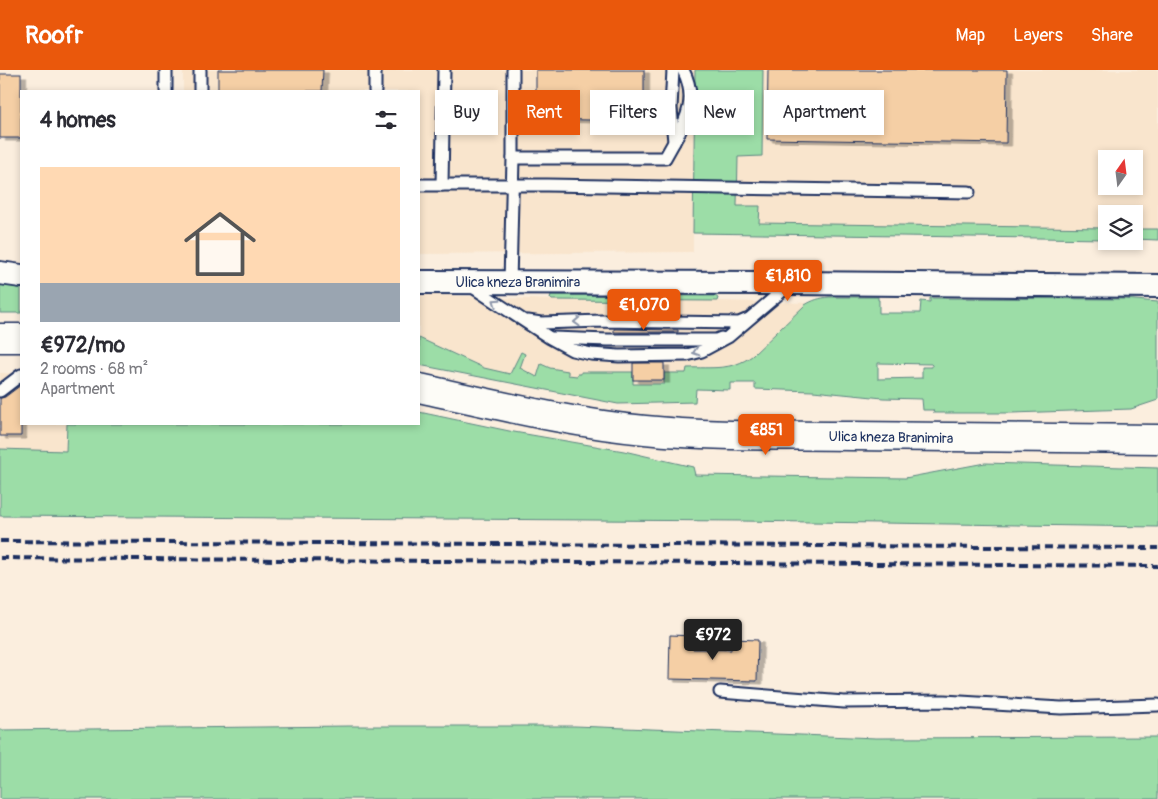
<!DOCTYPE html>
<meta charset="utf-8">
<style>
body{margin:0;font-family:Pangolin,sans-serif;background:#f2f2f3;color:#2b2b33;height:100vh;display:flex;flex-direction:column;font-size:19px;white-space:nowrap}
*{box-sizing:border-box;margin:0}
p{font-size:16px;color:#7c7c81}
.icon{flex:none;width:28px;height:28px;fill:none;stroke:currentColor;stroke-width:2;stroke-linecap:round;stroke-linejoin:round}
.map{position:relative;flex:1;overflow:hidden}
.details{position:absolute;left:20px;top:20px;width:400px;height:335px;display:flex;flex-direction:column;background:#fff;border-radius:0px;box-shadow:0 2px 8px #0003}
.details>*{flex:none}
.banner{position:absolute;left:435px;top:20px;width:475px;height:45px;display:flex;gap:10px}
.needle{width:32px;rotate:14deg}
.fabs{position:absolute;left:1098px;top:80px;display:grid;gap:10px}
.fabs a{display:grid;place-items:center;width:45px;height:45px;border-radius:0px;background:#fff;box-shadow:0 2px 8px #0003;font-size:25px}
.price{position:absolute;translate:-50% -42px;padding:0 11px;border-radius:5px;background:#ea580c;color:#fff;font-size:16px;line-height:32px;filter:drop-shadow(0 1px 2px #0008)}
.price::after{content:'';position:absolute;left:50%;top:30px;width:15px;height:11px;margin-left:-8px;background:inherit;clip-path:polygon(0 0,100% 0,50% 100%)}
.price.on{background:#222;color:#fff}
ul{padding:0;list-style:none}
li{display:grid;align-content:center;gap:10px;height:265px;padding:0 20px}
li+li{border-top:1px solid #e1e1e2}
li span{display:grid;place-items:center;height:155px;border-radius:0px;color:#555}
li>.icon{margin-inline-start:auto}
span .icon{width:90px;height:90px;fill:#fffc;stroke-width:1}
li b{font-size:21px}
h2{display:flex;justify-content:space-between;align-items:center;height:60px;padding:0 20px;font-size:21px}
.chip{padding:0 18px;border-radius:0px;background:#fff;box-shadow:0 2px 8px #0003;font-size:18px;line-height:45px}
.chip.on{background:#ea580c;color:#fff}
header{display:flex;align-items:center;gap:30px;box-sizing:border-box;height:70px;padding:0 25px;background:#ea580c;color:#fff}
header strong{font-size:24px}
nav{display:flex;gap:28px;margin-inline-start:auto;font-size:18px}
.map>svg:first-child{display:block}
</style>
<header>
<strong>Roofr</strong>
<nav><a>Map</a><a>Layers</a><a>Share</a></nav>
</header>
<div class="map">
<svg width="1158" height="729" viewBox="0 0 1158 729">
<defs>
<filter id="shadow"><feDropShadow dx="5.5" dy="3" stdDeviation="0" flood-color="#0004"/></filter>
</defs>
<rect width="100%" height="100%" fill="#fbeede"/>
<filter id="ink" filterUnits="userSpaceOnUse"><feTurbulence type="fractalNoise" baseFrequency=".02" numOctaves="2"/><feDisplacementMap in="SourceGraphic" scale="10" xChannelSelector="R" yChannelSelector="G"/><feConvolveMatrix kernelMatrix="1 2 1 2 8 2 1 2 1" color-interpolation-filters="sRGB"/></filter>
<g filter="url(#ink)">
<g fill="#f9e5cd" fill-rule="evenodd">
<path d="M183,0H1158V170L1134,169V144H1106V169L693,163V182L419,184V21H183ZM1106,89H1134V116H1106Z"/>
<polygon points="419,224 552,230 717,231 808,233 752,286 740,294 723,297 687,298 686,303 664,303 664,314 632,314 633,302 581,302 581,304 578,306 568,305 568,302 550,298 542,294 537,307 520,298 525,284 522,282 510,304 484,298 419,268"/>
<polygon points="0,303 21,304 21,354 67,354 66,381 0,379"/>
</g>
<g fill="#9cdda7" stroke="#5c8682" fill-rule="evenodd">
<polygon points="695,0 763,0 762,86 738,87 737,136 760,136 759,153 1106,158 1106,169 693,163"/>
<polygon points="1134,159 1158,159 1158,170 1134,169"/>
<polygon points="0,213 21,216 21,243 0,243"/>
<polygon points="551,225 715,226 718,228 717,231 715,231 552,230 550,228"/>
<path d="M829,227H878V230H879V243H920L921,231L930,232V228L1124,229L1158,232V330L1131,339L1012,343H934L933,340H923L922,329L883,328L813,321L755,319V313H730V320L696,319L695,332L618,334L419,295V268L484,298L510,304L521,282L525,284L520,298L537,307L541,294L550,298L568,301V305L577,306L578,304H581V302H633V314H664V303H686L687,298C712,297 731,301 752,286L805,235C813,230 820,228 829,227ZM878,293L931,294L932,295V297H922V308L878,309Z"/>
<polygon points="419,342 514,362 624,381 693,397 695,405 905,408 985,393 1158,398 1158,457 740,451 0,446 0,379 66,381 67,354 419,354"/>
<polygon points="348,656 575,656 876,668 1158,667 1158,729 0,729 0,660"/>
</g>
<g fill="#f5cfa5" stroke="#1b2f5e" filter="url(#shadow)">
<polygon points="218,0 323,0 322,21 218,21"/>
<polygon points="536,0 644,0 644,51 536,49"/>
<polygon points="768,0 1007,0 1006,73 767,69"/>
<rect x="0" y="4" width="21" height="64"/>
<polygon points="614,259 678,260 678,262 614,262"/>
<rect x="633" y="293" width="31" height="17"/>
<polygon points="21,315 21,366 0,366 0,328 5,327"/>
<polygon points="670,565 694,566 693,579 731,580 731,569 758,570 757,611 669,609"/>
</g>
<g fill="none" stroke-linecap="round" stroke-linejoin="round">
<g stroke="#1b2f5e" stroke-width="15">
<g id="lane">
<polyline points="166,0 166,21"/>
<polyline points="200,21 200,0"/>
<polyline points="375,21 375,0"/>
<path d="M674,72C688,48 697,27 683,0"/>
<polyline points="513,88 665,88 674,72 671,38 673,0"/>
<polyline points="419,115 547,115 969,122"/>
<polyline points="442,115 444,0"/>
<polyline points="510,213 513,88 513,0"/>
<polyline points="471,216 550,268 572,280 591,284 619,286 687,285 702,281 728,267 788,216"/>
<polyline points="528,251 541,253 602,251 739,253 746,250"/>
<polyline points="553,268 608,270 716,270 721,268"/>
<polyline points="0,321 21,305"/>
<polyline points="720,622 844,632 944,631 1061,638 1158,635"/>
</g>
</g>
<g stroke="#1b2f5e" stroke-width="26">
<g id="street">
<polyline points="0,203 21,206"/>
<polyline points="419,212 791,213 1158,216"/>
</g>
</g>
<g stroke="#1b2f5e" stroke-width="31">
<g id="secondary">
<polyline points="0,268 21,268"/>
<path d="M419,318C494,334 569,353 645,360C714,367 783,365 852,366C954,367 1056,368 1158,369"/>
</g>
</g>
<use href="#lane" stroke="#fdfcf7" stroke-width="11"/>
<use href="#street" stroke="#fdfcf7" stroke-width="22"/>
<use href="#secondary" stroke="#fdfcf7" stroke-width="28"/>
<g stroke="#1b2f5e" stroke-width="4" stroke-dasharray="8 4" stroke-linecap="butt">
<polyline points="0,471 1158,478"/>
<polyline points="0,488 1158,496"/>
</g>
</g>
<defs><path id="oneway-chevron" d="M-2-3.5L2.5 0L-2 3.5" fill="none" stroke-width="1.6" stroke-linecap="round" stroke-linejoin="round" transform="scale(1.25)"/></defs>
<g stroke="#8c96aa">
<use href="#oneway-chevron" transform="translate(496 232) rotate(-146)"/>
<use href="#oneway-chevron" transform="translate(577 252) rotate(178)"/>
<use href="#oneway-chevron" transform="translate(696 282) rotate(162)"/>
</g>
</g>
<g text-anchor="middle" stroke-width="5" stroke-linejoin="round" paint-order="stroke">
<g font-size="14" fill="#1b2f5e" stroke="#fdfcf7">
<text x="518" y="217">Ulica kneza Branimira</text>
<text transform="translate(891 367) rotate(1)" y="5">Ulica kneza Branimira</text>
</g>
</g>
</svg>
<div class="fabs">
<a><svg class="needle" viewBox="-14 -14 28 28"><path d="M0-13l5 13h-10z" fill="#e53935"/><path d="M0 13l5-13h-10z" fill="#7c7c81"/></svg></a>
<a><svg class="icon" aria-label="layers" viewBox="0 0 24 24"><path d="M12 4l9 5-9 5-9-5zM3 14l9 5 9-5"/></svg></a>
</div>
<b class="price" style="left:788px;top:232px">€1,810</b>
<b class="price" style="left:644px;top:261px">€1,070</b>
<b class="price" style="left:766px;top:386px">€851</b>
<b class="price on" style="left:713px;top:591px">€972</b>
<div class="banner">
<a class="chip">Buy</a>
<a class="chip on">Rent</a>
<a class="chip">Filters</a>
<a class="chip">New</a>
<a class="chip">Apartment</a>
</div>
<section class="details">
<h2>4 homes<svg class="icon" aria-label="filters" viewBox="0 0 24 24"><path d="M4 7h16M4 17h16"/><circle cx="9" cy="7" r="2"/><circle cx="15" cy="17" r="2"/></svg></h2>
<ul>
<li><span style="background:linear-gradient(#ffd9b3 75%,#9aa5b1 0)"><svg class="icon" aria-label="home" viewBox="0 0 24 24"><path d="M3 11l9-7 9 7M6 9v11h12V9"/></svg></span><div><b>€972/mo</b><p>2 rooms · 68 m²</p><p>Apartment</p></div></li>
</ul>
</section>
</div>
